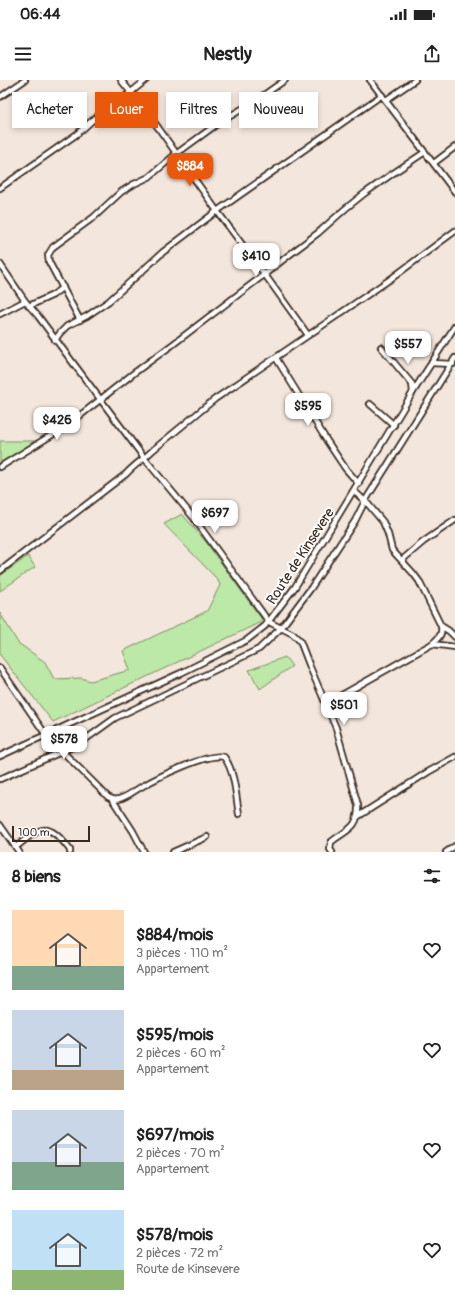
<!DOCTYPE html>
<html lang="fr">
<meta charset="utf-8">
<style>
body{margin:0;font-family:Pangolin,sans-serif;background:#f2f2f2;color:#222;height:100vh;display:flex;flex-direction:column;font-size:15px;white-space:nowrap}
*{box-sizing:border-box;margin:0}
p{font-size:13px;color:#767676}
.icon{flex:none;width:22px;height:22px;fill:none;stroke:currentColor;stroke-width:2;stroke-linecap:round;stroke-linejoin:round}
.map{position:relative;height:772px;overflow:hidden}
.details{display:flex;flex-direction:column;background:#fff;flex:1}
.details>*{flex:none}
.guide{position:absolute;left:12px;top:12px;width:431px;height:36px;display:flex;gap:8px}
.scale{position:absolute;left:12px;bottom:10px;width:78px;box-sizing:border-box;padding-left:4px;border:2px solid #3b2a1e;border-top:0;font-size:11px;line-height:14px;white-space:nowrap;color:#3b2a1e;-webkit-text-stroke:3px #fff;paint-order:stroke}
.price{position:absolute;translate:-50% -34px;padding:0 9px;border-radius:8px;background:#fff;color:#222;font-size:13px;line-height:26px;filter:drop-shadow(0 1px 2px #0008)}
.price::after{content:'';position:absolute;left:50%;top:24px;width:12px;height:9px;margin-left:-6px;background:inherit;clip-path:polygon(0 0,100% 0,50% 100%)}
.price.active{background:#ea580c;color:#fff}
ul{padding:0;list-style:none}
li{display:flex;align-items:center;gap:12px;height:100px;padding:0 12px}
li span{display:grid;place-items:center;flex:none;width:112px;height:80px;border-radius:0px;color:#555}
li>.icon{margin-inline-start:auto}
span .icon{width:48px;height:48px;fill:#fffc;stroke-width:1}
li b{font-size:17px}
h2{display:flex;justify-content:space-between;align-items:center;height:48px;padding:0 12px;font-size:17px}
.chip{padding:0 14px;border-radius:0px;background:#fff;box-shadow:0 2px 6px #0003;font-size:14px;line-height:36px}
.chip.active{background:#ea580c;color:#fff}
.status{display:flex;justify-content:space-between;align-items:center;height:28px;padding:0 20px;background:#fff;direction:ltr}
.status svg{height:11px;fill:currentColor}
header{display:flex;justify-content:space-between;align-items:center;height:52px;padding:0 12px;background:#fff;font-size:18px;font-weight:700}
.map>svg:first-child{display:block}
</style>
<div class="status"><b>06:44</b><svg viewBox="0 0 49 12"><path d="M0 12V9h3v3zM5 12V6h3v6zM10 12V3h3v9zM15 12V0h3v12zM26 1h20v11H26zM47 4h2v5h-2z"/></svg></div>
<header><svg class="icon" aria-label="menu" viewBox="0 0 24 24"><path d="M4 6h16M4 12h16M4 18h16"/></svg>Nestly<svg class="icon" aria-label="share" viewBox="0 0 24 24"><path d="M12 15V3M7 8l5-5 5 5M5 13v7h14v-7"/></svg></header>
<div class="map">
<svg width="455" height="772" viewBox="0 0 455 772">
<rect width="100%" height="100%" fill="#f3e6dc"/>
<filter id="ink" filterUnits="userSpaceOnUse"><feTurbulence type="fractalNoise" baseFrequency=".025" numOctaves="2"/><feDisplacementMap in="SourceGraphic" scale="8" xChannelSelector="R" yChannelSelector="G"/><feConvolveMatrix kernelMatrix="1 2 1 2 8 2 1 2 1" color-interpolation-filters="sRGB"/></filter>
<g filter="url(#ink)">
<g fill="#bce9a7" stroke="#7c8a62">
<polygon points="0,361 42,361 0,388"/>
<polygon points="182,434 206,462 263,541 53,642 0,575 0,533 18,563 45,582 54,599 81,598 91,601 130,590 123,571 207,531 220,505 217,499 164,444"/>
<polygon points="28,476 35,487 0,511 0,496"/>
<polygon points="285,577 292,586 260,609 249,590"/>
</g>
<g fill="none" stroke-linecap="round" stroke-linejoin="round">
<g stroke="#3b2a1e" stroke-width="8">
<g id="minor">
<polyline points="121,0 157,46 217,131 268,199 308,255"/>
<polyline points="370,0 455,112"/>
<polyline points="0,17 25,0"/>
<polyline points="386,20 415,0"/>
<polyline points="434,83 455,67"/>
<polyline points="0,108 77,54 95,38 130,13 146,0"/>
<path d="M0,184L25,221L38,236L145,379L193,437L269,542L293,554L300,561L310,587L336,648L358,725C359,749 347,749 331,762L330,769L332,772"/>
<polyline points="29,226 53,215 63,207"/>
<polyline points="0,234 25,221"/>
<polyline points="80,240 49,182 48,175 53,167 94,137 121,112 134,104 149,97 176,74 220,42 254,22 285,0"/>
<polyline points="55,260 60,253 67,246 87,236 109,221 163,172 217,131 382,15"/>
<polyline points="381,267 412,304 413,312"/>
<polyline points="276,278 327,361 345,388 359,404"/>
<polyline points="431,283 453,284"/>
<polyline points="370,324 394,345"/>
<polyline points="0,387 68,345 134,293 172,265 265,194 289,175 318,153 345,129 365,113 392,94 425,72"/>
<polyline points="402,480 423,462 455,440"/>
<path d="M0,491L126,394C134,385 144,379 153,370L215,319L392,198L455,151"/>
<polyline points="441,546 449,551 455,557"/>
<polyline points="432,564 455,567"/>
<polyline points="0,588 46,655"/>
<path d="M326,624L432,564C438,558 443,555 441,546L419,501L413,493L392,470L388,454L383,442L368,424L354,411"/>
<path d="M63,672L108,717C111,719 115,720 119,719C127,717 134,711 141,707C156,698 209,672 224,677C235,691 236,717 239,734"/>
<polyline points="0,676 181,593 247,560 265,546 295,507 413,312 455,246"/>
<polyline points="0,699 79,664 115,638 259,569 281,548 311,508 355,441 365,421 455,278"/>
<polyline points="112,719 133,751 144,772"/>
<polyline points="357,737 428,692 455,677"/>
<polyline points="0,745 19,772"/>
<path d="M16,767C42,746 48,741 70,770V772"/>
<polyline points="173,772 207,757"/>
<polyline points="446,772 455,766"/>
</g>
</g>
<use href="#minor" stroke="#fff" stroke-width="4.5"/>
</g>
</g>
<g text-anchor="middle" stroke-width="4" stroke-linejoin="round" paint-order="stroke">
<g font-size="14" fill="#3b2a1e" stroke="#fff">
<text transform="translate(300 476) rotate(-57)" y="5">Route de Kinsevere</text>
</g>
</g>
</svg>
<div class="scale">100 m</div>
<b class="price active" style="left:190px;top:107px">$884</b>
<b class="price" style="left:256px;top:197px">$410</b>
<b class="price" style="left:408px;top:285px">$557</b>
<b class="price" style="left:308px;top:347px">$595</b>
<b class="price" style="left:57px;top:361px">$426</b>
<b class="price" style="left:215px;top:454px">$697</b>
<b class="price" style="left:344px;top:646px">$501</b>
<b class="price" style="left:64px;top:680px">$578</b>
<div class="guide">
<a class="chip">Acheter</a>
<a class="chip active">Louer</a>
<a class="chip">Filtres</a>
<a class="chip">Nouveau</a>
</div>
</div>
<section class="details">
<h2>8 biens<svg class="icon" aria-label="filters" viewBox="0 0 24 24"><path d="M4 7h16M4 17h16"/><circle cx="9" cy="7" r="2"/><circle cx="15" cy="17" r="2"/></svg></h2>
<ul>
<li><span style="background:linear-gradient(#ffd9b3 70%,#7fa58c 0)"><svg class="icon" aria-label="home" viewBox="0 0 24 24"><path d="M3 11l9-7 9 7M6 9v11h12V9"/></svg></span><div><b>$884/mois</b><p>3 pièces · 110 m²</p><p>Appartement</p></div><svg class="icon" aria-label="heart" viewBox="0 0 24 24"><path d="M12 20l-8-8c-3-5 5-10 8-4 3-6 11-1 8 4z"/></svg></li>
<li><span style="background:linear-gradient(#c9d6e8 75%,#b9a48a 0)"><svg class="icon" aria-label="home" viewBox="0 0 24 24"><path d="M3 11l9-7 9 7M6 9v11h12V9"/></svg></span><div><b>$595/mois</b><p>2 pièces · 60 m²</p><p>Appartement</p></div><svg class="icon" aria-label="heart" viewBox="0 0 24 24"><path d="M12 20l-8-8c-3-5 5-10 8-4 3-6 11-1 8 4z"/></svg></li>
<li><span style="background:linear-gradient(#c9d6e8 65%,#7fa58c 0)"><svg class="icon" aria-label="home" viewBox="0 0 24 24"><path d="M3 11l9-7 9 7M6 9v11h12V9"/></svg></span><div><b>$697/mois</b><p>2 pièces · 70 m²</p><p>Appartement</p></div><svg class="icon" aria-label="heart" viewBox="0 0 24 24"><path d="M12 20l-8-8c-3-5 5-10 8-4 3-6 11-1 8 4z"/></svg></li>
<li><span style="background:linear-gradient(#bfe0f5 75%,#8fb573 0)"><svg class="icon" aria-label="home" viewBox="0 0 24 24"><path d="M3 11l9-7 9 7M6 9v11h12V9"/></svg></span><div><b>$578/mois</b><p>2 pièces · 72 m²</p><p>Route de Kinsevere</p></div><svg class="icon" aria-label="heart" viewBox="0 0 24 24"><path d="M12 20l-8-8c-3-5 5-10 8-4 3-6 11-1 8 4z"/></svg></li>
</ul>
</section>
